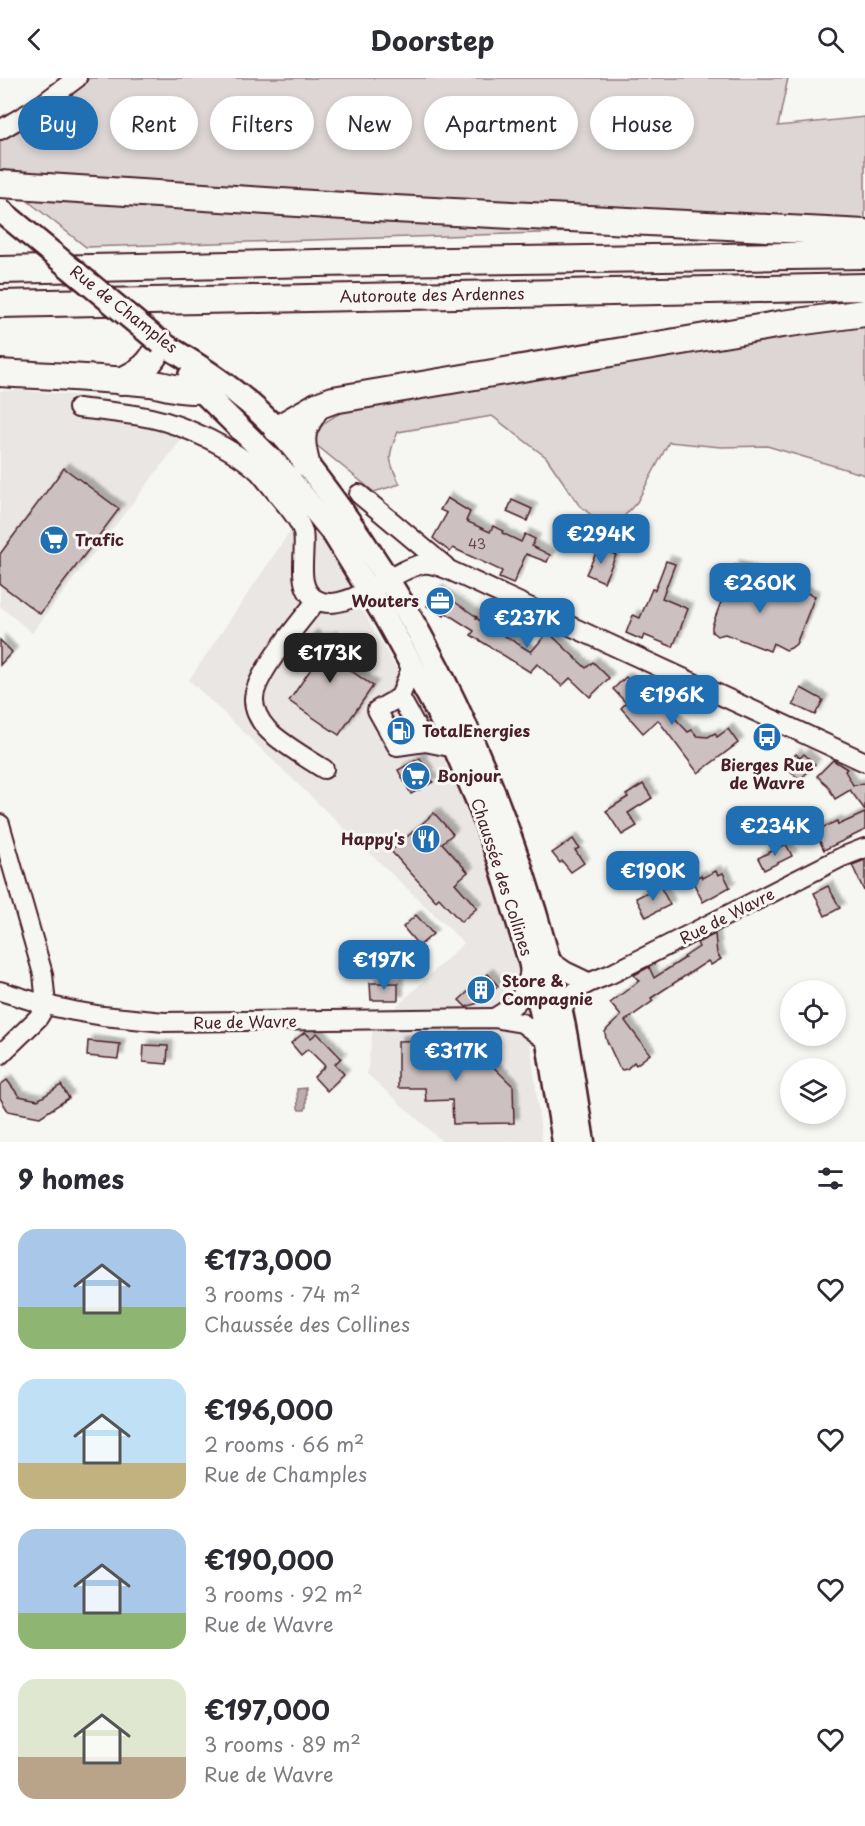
<!DOCTYPE html>
<meta charset="utf-8">
<style>
body{margin:0;font-family:"Playpen Sans",sans-serif;background:#f2f2f3;color:#2b2b33;height:100vh;display:flex;flex-direction:column;font-size:22px;white-space:nowrap}
*{box-sizing:border-box;margin:0}
p{font-size:20px;color:#7c7c81}
.icon{flex:none;width:33px;height:33px;fill:none;stroke:currentColor;stroke-width:2;stroke-linecap:round;stroke-linejoin:round}
.map{position:relative;height:1064px;overflow:hidden}
.drawer{display:flex;flex-direction:column;background:#fff;flex:1}
.drawer>*{flex:none}
.top-card{position:absolute;left:18px;top:18px;width:830px;height:54px;display:flex;gap:12px}
.buttons{position:absolute;left:780px;top:902px;display:grid;gap:12px}
.buttons a{display:grid;place-items:center;width:66px;height:66px;border-radius:50%;background:#fff;box-shadow:0 3px 9px #0003;font-size:30px}
.price{position:absolute;translate:-50% -51px;padding:0 14px;border-radius:12px;background:#1f6fb2;color:#fff;font-size:20px;line-height:39px;filter:drop-shadow(0 2px 3px #0008)}
.price::after{content:'';position:absolute;left:50%;top:36px;width:18px;height:14px;margin-left:-9px;background:inherit;clip-path:polygon(0 0,100% 0,50% 100%)}
.price.active{background:#222;color:#fff}
ul{padding:0;list-style:none}
li{display:flex;align-items:center;gap:18px;height:150px;padding:0 18px}
li span{display:grid;place-items:center;flex:none;width:168px;height:120px;border-radius:18px;color:#555}
li>.icon{margin-inline-start:auto}
span .icon{width:72px;height:72px;fill:#fffc;stroke-width:1}
li b{font-size:26px}
h2{display:flex;justify-content:space-between;align-items:center;height:72px;padding:0 18px;font-size:26px}
.pill{padding:0 21px;border-radius:27px;background:#fff;box-shadow:0 3px 9px #0003;font-size:21px;line-height:54px}
.pill.active{background:#1f6fb2;color:#fff}
header{display:flex;justify-content:space-between;align-items:center;height:78px;padding:0 18px;background:#fff;font-size:27px;font-weight:700}
.map>svg:first-child{display:block}
</style>
<header><svg class="icon" aria-label="back" viewBox="0 0 24 24"><path d="M15 5l-7 7 7 7"/></svg>Doorstep<svg class="icon" aria-label="search" viewBox="0 0 24 24"><circle cx="10" cy="10" r="6"/><path d="M15 15l6 6"/></svg></header>
<div class="map">
<svg width="865" height="1064" viewBox="0 0 865 1064">
<defs>
<filter id="shadow"><feDropShadow dx="5" dy="-5" stdDeviation="1.5" flood-color="#0004"/></filter>
</defs>
<rect width="100%" height="100%" fill="#f6f6f2"/>
<filter id="ink" filterUnits="userSpaceOnUse"><feTurbulence type="fractalNoise" baseFrequency=".0167" numOctaves="2"/><feDisplacementMap in="SourceGraphic" scale="12" xChannelSelector="R" yChannelSelector="G"/><feConvolveMatrix kernelMatrix="1 2 1 2 8 2 1 2 1" color-interpolation-filters="sRGB"/></filter>
<g filter="url(#ink)">
<g fill="#e9e6e3">
<polygon points="17,312 104,320 185,357 32,555 0,528 0,313"/>
<polygon points="306,439 340,485 370,546 426,640 450,686 479,757 523,902 542,1064 443,1064 367,996 373,951 464,865 189,602 291,452"/>
</g>
<g fill="#ddd6d5" stroke="#947a80" stroke-width="1.5">
<path d="M90,0H788L778,48L865,39V145L86,169L0,101V63C35,46 61,26 90,0Z"/>
<path d="M865,245V397L767,368L721,369L669,364L637,424L611,453L579,427L546,379L492,338L398,354C387,378 388,383 400,406L374,414L315,366C318,345 327,343 344,333Z"/>
</g>
<polygon fill="#bbadae" stroke="#8e747a" stroke-width="1.5" points="306,1010 306,1029 305,1032 299,1032 298,1030 297,1011"/>
<g fill="#ccc1c0" stroke="#4a1f2b" stroke-width="1.5" filter="url(#shadow)">
<polygon points="64,390 119,431 40,536 0,506 0,476"/>
<polygon points="447,420 470,434 466,443 490,454 493,448 503,453 502,455 521,464 525,456 535,461 532,468 550,477 547,484 526,476 513,506 499,500 502,493 453,470 450,474 433,460 447,435 440,432"/>
<polygon points="512,422 532,431 527,443 507,434"/>
<polygon points="599,469 616,477 604,504 586,496"/>
<polygon points="666,483 675,486 662,520 688,531 673,569 644,557 642,562 626,555 633,537 640,540 652,511 655,512"/>
<polygon points="735,487 756,495 750,509 789,524 793,516 799,512 815,518 796,566 791,570 786,572 773,565 770,573 725,556 717,558 712,554 712,548"/>
<polygon points="437,512 477,539 476,540 531,574 548,554 586,590 593,584 609,600 590,619 570,600 562,608 537,586 530,594 471,557 474,553 446,535 444,538 427,528"/>
<polygon points="312,557 319,562 332,559 357,576 347,590 373,608 339,657 289,623 315,585 300,574"/>
<polygon points="0,562 12,574 0,587"/>
<polygon points="626,599 640,613 645,609 688,654 692,652 697,658 708,659 715,655 717,659 728,651 738,665 698,695 658,642 643,655 621,630 626,625 613,611"/>
<polygon points="801,610 823,622 815,637 793,627"/>
<polygon points="796,676 800,680 804,676 815,686 800,702 785,688"/>
<polygon points="420,680 433,704 411,716 398,692"/>
<polygon points="833,682 847,691 845,693 853,707 865,706 865,732 850,712 835,721 827,707 817,698"/>
<polygon points="643,706 652,720 628,735 637,748 622,757 606,733 628,719 626,717"/>
<polygon points="434,735 453,756 442,765 468,794 455,805 477,830 461,844 439,820 436,823 391,773"/>
<polygon points="865,735 865,752 824,772 815,753 837,743 838,747"/>
<polygon points="573,761 579,770 575,772 584,785 571,794 562,783 560,785 552,775"/>
<polygon points="786,766 792,778 764,792 758,780"/>
<polygon points="865,782 865,815 852,787"/>
<polygon points="716,793 718,797 723,795 730,809 703,824 692,802 701,797 702,800"/>
<polygon points="660,808 670,827 646,839 636,820"/>
<polygon points="828,808 840,830 825,838 814,815"/>
<polygon points="416,837 433,856 419,868 403,849"/>
<polygon points="715,856 717,876 721,881 711,887 708,883 651,920 653,923 625,943 650,976 636,987 634,984 627,991 622,992 619,989 606,961 605,954 607,951 621,938 610,925 639,903 634,897 649,889 654,900 685,880 684,879 699,869 697,865"/>
<polygon points="488,896 498,908 478,925 466,929 459,922"/>
<polygon points="370,905 398,905 398,922 371,922"/>
<polygon points="305,954 311,960 317,955 341,980 335,986 344,996 327,1013 314,999 325,988 308,971 301,977 291,965"/>
<polygon points="454,962 454,978 482,978 513,1008 514,1045 453,1046 452,1022 426,1023 425,1010 398,1010 398,963"/>
<polygon points="88,963 120,966 118,981 87,978"/>
<polygon points="144,967 168,968 167,986 143,984"/>
<polygon points="7,1002 19,1018 38,1022 61,1007 69,1020 40,1039 8,1033 0,1020 0,1007"/>
</g>
<g fill="none" stroke-linecap="round" stroke-linejoin="round">
<g stroke="#4a1f2b" stroke-width="22">
<g id="minor">
<polyline points="0,52 37,30 77,0"/>
<path d="M78,330C102,333 127,335 151,340C184,347 236,371 260,395C266,402 272,410 278,417C287,428 299,440 303,454C307,475 294,510 317,522C346,537 393,491 423,486C431,485 441,489 449,492L865,684"/>
<polyline points="359,416 445,488"/>
<path d="M317,522C301,543 253,598 254,622C254,633 260,643 267,651C279,664 308,681 324,691"/>
<polyline points="412,588 400,619 425,664 455,670"/>
<polyline points="400,619 377,632 397,668 425,664"/>
<polyline points="0,746 43,896 46,927"/>
<polyline points="548,881 565,893 588,904"/>
<polyline points="0,913 46,927 74,933 103,938 164,944 494,940 522,945 548,964"/>
<path d="M561,933C575,907 586,906 611,896L842,779L865,770"/>
<path d="M494,940C517,927 527,918 530,890"/>
<polyline points="0,977 38,940 46,927"/>
</g>
</g>
<g stroke="#4a1f2b" stroke-width="27">
<g id="major">
<path d="M161,265C202,289 245,317 277,352C298,373 315,397 333,421C436,559 503,715 548,880C565,940 573,1003 583,1064"/>
<polyline points="190,298 200,311 282,392 334,456 385,539 436,631 455,670 479,726 500,784 530,883 548,964 564,1064"/>
</g>
</g>
<g stroke="#4a1f2b" stroke-width="30">
<g id="highway">
<polyline points="0,106 375,130 865,155"/>
<polyline points="0,192 318,185 865,177"/>
<polyline points="0,226 865,209"/>
<path d="M0,295C50,298 100,300 150,305C163,307 189,315 200,311"/>
<path d="M121,303C142,294 151,286 161,265"/>
<polyline points="277,351 317,328 333,322 782,246 865,235"/>
<path d="M306,385C299,357 301,352 317,328"/>
</g>
</g>
<use href="#minor" stroke="#f6f6f2" stroke-width="18"/>
<use href="#major" stroke="#f6f6f2" stroke-width="22"/>
<use href="#highway" stroke="#f6f6f2" stroke-width="26"/>
<g stroke="#4a1f2b" stroke-width="27" stroke-linecap="butt">
<polyline id="major-bridge" points="0,132 161,265"/>
</g>
<use href="#major-bridge" stroke="#f6f6f2" stroke-width="22"/>
</g>
</g>
<defs>
<g id="supermarket-disc" transform="scale(1.5)"><circle r="9.5" fill="#1f6fb2" stroke="#f6f6f2"/><path d="M-6-5.5h2.5l.6 2H6L4.5 2H-2.5L-4.4-4H-6ZM-1.5 3.2a1.3 1.3 0 1 0 .1 0ZM3 3.2a1.3 1.3 0 1 0 .1 0Z" fill="#fff"/></g>
<g id="office-disc" transform="scale(1.5)"><circle r="9.5" fill="#1f6fb2" stroke="#f6f6f2"/><path d="M-6-3h4V-5.5h4V-3h4V5H-6ZM-1-4.5V-3h2v-1.5ZM-6 0V1H6V0Z" fill="#fff"/></g>
<g id="fuel-disc" transform="scale(1.5)"><circle r="9.5" fill="#1f6fb2" stroke="#f6f6f2"/><path d="M-5.5-6h7V0h2V4h1.3V-2.5L3-4.5l.8-.8L6-3V5H2.5V1h-1V6h-7ZM-4.2-4.7v3.2H.2V-4.7Z" fill="#fff"/></g>
<g id="bus-disc" transform="scale(1.5)"><circle r="9.5" fill="#1f6fb2" stroke="#f6f6f2"/><path d="M-5-6H5V4H4V6H2V4H-2V6H-4V4H-5ZM-3.5-4V0h7V-4ZM-3.5 1.2v1.5H-2V1.2ZM2 1.2v1.5H3.5V1.2Z" fill="#fff"/></g>
<g id="restaurant-disc" transform="scale(1.5)"><circle r="9.5" fill="#1f6fb2" stroke="#f6f6f2"/><path d="M-5-6h1v4h1v-4h1v4h1v-4h1v5L-1.5 .5V6h-2V.5L-5-1ZM5-6V6H3V1.5H1.5Q1.5-4 5-6Z" fill="#fff"/></g>
<g id="building-disc" transform="scale(1.5)"><circle r="9.5" fill="#1f6fb2" stroke="#f6f6f2"/><path d="M-4-6H4V6H1V3H-1V6H-4ZM-2.5-4.3h1.7v1.8h-1.7ZM.8-4.3h1.7v1.8H.8ZM-2.5-1h1.7V.8h-1.7ZM.8-1h1.7V.8H.8Z" fill="#fff"/></g>
</defs>
<g fill-rule="evenodd">
<use href="#supermarket-disc" x="54" y="462"/>
<use href="#office-disc" x="440" y="523"/>
<use href="#fuel-disc" x="401" y="653"/>
<use href="#bus-disc" x="767" y="659"/>
<use href="#supermarket-disc" x="416" y="698"/>
<use href="#restaurant-disc" x="426" y="761"/>
<use href="#building-disc" x="481" y="912"/>
</g>
<g text-anchor="middle" stroke-width="6" stroke-linejoin="round" paint-order="stroke">
<g font-size="14" fill="#6a4850">
<text x="477" y="471">43</text>
</g>
<g font-size="16" fill="#4a1f2b" stroke="#f6f6f2">
<text transform="translate(432 217) rotate(-1)" y="6">Autoroute des Ardennes</text>
<text transform="translate(124 231) rotate(38)" y="6">Rue de Champles</text>
<text transform="translate(502 799) rotate(72)" y="6">Chaussée des Collines</text>
<text transform="translate(727 838) rotate(-27)" y="6">Rue de Wavre</text>
<text transform="translate(245 944) rotate(-1)" y="6">Rue de Wavre</text>
</g>
<g font-size="16" font-weight="bold" fill="#4a1f2b" stroke="#f6f6f2" text-anchor="start">
<text x="75" y="468">Trafic</text>
<text x="419" y="529" text-anchor="end">Wouters</text>
<text x="422" y="659">TotalEnergies</text>
<text x="767" y="693" text-anchor="middle">Bierges Rue<tspan x="767" dy="18">de Wavre</tspan></text>
<text x="437" y="704">Bonjour</text>
<text x="405" y="767" text-anchor="end">Happy's</text>
<text x="502" y="909">Store &amp;<tspan x="502" dy="18">Compagnie</tspan></text>
</g>
</g>
</svg>
<div class="buttons">
<a><svg class="icon" aria-label="locate" viewBox="0 0 24 24"><circle cx="12" cy="12" r="6"/><path d="M12 2v4M12 18v4M2 12h4M18 12h4"/></svg></a>
<a><svg class="icon" aria-label="layers" viewBox="0 0 24 24"><path d="M12 4l9 5-9 5-9-5zM3 14l9 5 9-5"/></svg></a>
</div>
<b class="price" style="left:601px;top:487px">€294K</b>
<b class="price" style="left:760px;top:536px">€260K</b>
<b class="price" style="left:527px;top:571px">€237K</b>
<b class="price active" style="left:330px;top:606px">€173K</b>
<b class="price" style="left:672px;top:648px">€196K</b>
<b class="price" style="left:775px;top:779px">€234K</b>
<b class="price" style="left:653px;top:824px">€190K</b>
<b class="price" style="left:384px;top:913px">€197K</b>
<b class="price" style="left:456px;top:1004px">€317K</b>
<div class="top-card">
<a class="pill active">Buy</a>
<a class="pill">Rent</a>
<a class="pill">Filters</a>
<a class="pill">New</a>
<a class="pill">Apartment</a>
<a class="pill">House</a>
</div>
</div>
<section class="drawer">
<h2>9 homes<svg class="icon" aria-label="filters" viewBox="0 0 24 24"><path d="M4 7h16M4 17h16"/><circle cx="9" cy="7" r="2"/><circle cx="15" cy="17" r="2"/></svg></h2>
<ul>
<li><span style="background:linear-gradient(#a9c7e8 65%,#8fb573 0)"><svg class="icon" aria-label="home" viewBox="0 0 24 24"><path d="M3 11l9-7 9 7M6 9v11h12V9"/></svg></span><div><b>€173,000</b><p>3 rooms · 74 m²</p><p>Chaussée des Collines</p></div><svg class="icon" aria-label="heart" viewBox="0 0 24 24"><path d="M12 20l-8-8c-3-5 5-10 8-4 3-6 11-1 8 4z"/></svg></li>
<li><span style="background:linear-gradient(#bfe0f5 70%,#c2b280 0)"><svg class="icon" aria-label="home" viewBox="0 0 24 24"><path d="M3 11l9-7 9 7M6 9v11h12V9"/></svg></span><div><b>€196,000</b><p>2 rooms · 66 m²</p><p>Rue de Champles</p></div><svg class="icon" aria-label="heart" viewBox="0 0 24 24"><path d="M12 20l-8-8c-3-5 5-10 8-4 3-6 11-1 8 4z"/></svg></li>
<li><span style="background:linear-gradient(#a9c7e8 70%,#8fb573 0)"><svg class="icon" aria-label="home" viewBox="0 0 24 24"><path d="M3 11l9-7 9 7M6 9v11h12V9"/></svg></span><div><b>€190,000</b><p>3 rooms · 92 m²</p><p>Rue de Wavre</p></div><svg class="icon" aria-label="heart" viewBox="0 0 24 24"><path d="M12 20l-8-8c-3-5 5-10 8-4 3-6 11-1 8 4z"/></svg></li>
<li><span style="background:linear-gradient(#dfe7d0 65%,#b9a48a 0)"><svg class="icon" aria-label="home" viewBox="0 0 24 24"><path d="M3 11l9-7 9 7M6 9v11h12V9"/></svg></span><div><b>€197,000</b><p>3 rooms · 89 m²</p><p>Rue de Wavre</p></div><svg class="icon" aria-label="heart" viewBox="0 0 24 24"><path d="M12 20l-8-8c-3-5 5-10 8-4 3-6 11-1 8 4z"/></svg></li>
</ul>
</section>
